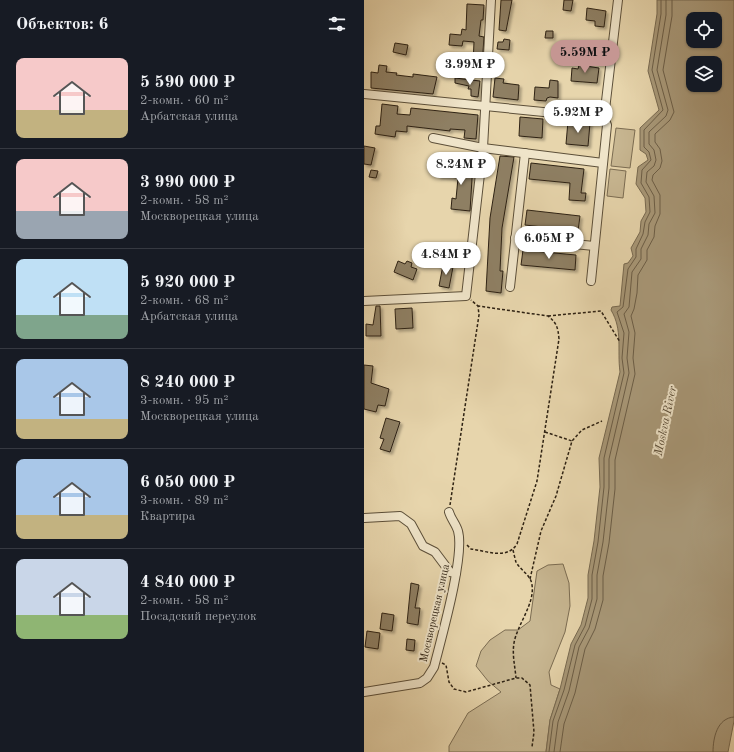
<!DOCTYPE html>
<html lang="ru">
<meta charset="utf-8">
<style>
body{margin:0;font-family:"Old Standard TT",serif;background:#242831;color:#f1f3f6;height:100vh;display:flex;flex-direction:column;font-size:15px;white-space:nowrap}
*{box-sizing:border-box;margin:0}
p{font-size:13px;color:#9ea1a6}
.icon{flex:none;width:22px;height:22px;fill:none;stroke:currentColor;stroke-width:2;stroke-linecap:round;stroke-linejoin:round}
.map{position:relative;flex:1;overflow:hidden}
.panel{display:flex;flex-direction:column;background:#171b24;width:364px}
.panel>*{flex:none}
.fabs{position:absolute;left:322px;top:12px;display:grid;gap:8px}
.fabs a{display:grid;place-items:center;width:36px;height:36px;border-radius:8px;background:#171b24;box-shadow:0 1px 3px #0004;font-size:20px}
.price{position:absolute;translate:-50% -34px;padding:0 9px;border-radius:14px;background:#fff;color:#222;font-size:13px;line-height:26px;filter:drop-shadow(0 1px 2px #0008)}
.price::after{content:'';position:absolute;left:50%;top:24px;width:12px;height:9px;margin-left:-6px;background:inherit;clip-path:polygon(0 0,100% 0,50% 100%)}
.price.selected{background:#c59692;color:#111}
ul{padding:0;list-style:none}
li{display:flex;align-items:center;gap:12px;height:100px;padding:0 16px}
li+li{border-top:1px solid #363941}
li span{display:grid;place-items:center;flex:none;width:112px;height:80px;border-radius:8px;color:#555}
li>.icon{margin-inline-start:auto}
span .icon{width:48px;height:48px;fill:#fffc;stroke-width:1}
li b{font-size:17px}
h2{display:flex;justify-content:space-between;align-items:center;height:48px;padding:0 16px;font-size:17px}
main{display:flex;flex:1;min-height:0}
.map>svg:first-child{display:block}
</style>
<main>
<section class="panel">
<h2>Объектов: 6<svg class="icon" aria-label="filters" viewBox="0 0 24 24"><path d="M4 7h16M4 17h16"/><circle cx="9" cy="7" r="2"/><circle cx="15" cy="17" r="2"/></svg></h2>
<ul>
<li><span style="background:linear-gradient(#f6c9c9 65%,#c2b280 0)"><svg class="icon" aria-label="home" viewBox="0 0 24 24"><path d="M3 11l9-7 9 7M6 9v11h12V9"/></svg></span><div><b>5 590 000 ₽</b><p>2-комн. · 60 m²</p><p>Арбатская улица</p></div></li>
<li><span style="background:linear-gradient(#f6c9c9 65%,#9aa5b1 0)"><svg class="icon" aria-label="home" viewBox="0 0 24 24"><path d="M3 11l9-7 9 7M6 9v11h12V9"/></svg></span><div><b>3 990 000 ₽</b><p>2-комн. · 58 m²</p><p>Москворецкая улица</p></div></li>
<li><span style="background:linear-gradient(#bfe0f5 70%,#7fa58c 0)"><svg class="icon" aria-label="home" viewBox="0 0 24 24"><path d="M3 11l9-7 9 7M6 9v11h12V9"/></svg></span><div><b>5 920 000 ₽</b><p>2-комн. · 68 m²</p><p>Арбатская улица</p></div></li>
<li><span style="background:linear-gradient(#a9c7e8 75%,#c2b280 0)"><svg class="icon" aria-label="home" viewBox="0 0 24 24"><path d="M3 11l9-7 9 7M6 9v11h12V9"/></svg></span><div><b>8 240 000 ₽</b><p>3-комн. · 95 m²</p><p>Москворецкая улица</p></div></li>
<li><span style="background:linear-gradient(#a9c7e8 70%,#c2b280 0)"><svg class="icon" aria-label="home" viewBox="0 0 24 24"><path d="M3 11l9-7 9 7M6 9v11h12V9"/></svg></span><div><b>6 050 000 ₽</b><p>3-комн. · 89 m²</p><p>Квартира</p></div></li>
<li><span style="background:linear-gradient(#c9d6e8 70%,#8fb573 0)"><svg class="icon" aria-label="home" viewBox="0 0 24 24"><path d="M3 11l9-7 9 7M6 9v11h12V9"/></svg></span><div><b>4 840 000 ₽</b><p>2-комн. · 58 m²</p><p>Посадский переулок</p></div></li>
</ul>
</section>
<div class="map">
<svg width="370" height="752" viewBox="0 0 370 752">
<defs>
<filter id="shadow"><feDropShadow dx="2.5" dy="2.5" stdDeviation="1" flood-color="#0004"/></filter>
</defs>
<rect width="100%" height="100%" fill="#e7d5ac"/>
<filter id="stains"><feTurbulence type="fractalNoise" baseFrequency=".005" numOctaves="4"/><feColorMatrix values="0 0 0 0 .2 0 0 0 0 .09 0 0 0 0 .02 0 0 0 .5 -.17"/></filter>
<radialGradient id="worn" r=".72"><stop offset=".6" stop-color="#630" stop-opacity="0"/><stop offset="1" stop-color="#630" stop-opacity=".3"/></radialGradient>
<g fill="#c8b792" stroke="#7b6c52">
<polygon points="252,128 271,130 266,168 247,166"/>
<polygon points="246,169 262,171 259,198 243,196"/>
<polygon points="199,564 205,583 206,606 201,632 185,672 187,685 196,689 186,720 182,752 85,752 85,746 104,713 137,692 124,681 112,666 117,651 126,640 141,630 154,630 166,621 173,571 184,565"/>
</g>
<path fill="#a89878" stroke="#776950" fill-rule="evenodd" d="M293,0H370V721L364,752H182L186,720L196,689L207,644L217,625L224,598V575L230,541L236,487L235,458L256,372C253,350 259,330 247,310L248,307L256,306L260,264L264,263L269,256L267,248L276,232L277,221L282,212L281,198L272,184L274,167L284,160L282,154L276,150V128L295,110L284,71L293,14ZM329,19H351V41H329ZM329,63H351V85H329Z"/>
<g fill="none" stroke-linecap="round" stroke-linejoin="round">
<g stroke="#6b5d46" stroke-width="1">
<polyline points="185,752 189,721 200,690 211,645 221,626 228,599 228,575 234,542 240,487 240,458 260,373 258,358 260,333 253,312 259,307 264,269 272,257 272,249 279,234 281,222 286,212 285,197 277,183 278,170 287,160 285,152 280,147 280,130 299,110 288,70 297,14 297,0"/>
<polyline points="190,752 194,722 205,691 215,647 225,628 233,599 233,575 239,542 245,488 245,459 265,373 263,358 265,332 260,314 265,307 268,272 277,259 277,249 284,235 285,224 291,213 290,196 282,182 283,172 290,166 292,160 290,150 285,144 285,132 302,116 304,110 293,70 302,15 302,0"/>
<polyline points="196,752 200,724 211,693 221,649 231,629 239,600 239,576 245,543 251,489 251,460 271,374 269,358 271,333 267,316 270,309 273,293 274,275 283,260 283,250 290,237 291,226 296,214 296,195 288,180 289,175 296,168 298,161 296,149 291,142 291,134 306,120 310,112 299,70 308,16 308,0"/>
<path d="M349,752C349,738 353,718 370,717"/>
</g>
</g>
<g fill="#8e7f63" stroke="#2e2213" filter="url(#shadow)">
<polygon points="137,0 148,0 142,31 135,30"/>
<polygon points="200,0 209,0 207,11 199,10"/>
<polygon points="103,4 120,5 119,20 117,20 115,36 120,37 118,66 109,65 110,42 99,41 98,46 85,45 86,34 97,35 98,29 102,30"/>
<polygon points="223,8 242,11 240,27 231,26 231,21 222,20"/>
<polygon points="182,31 189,31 189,38 181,38"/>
<polygon points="140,39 146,40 145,50 133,49 134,42 139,42"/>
<polygon points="31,43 44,45 42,55 29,52"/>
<polygon points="15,65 23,66 22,72 33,73 32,75 49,77 49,74 73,77 69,94 7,88 7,72 14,73"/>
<polygon points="215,65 235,68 233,83 207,81 208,68 214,69"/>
<polygon points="91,78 116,81 114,97 107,96 107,89 104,89 105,86 91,83"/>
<polygon points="131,78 140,79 139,83 155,85 154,100 129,97"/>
<polygon points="186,80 194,81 194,98 186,97 183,98 182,101 170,100 171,87 185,88"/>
<polygon points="18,104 34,106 33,114 46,115 47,108 114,115 112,139 100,138 101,130 86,129 86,131 43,126 43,132 32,131 31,137 11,134 12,126 16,126"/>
<polygon points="156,117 179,119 178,138 155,136"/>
<polygon points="204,121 226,123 224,146 202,144"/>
<polygon points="0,146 11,148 7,165 0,164"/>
<polygon points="136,156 150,157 138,228 136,271 139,271 137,293 122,291 126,218"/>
<polygon points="98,162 109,163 106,211 87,209 88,198 92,199 94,178 74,176 75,168 97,171"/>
<polygon points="167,163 220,169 217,193 222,193 221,201 205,200 206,183 165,179"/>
<polygon points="7,170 14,171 12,178 5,177"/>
<polygon points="163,210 216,216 214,231 161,225"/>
<polygon points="159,250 212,255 211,270 157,265"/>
<polygon points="34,261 41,264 43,261 48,263 47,267 53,269 49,280 30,272"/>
<polygon points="79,265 89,267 85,288 75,286"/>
<polygon points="12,306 16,306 17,336 2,336 2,324 9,325"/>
<polygon points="48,308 49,328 32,329 31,309"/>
<polygon points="0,365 9,366 7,383 25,389 21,406 14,405 12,412 0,409"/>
<polygon points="22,418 36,422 26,452 16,449 20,439 16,438"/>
<polygon points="47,583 55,585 51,608 56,608 54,625 43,623"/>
<polygon points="18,613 30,615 28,631 16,629"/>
<polygon points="3,631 16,633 14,649 1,647"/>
<polygon points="43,639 51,640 50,651 42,650"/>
</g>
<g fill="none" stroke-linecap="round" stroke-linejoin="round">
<g stroke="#5c4f39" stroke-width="10">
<g id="minor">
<polyline points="0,94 240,118"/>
<polyline points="69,138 119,148 239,163"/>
<polyline points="151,238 230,246"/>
<polyline points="227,281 243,125 240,118 254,0"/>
<polyline points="146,287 161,153"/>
<polyline points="0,301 102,296 119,148 127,0"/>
<polyline points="0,518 36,516 47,524 59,546 71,552 86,572 92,573"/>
<path d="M0,692L56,683L63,678L70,667C77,639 101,556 94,531C92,524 87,519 85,512"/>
</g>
</g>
<g stroke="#2e2213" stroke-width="1.5" stroke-dasharray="3 2" stroke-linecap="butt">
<polyline points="184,316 237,311 256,342"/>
<polyline points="181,432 208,441"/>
<polyline points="86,505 115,315 114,306 107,300"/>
<path d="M103,545L107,549C123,551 143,560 153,544L173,481L195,339C194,328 193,323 184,316L114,306"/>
<path d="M149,550C150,554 151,559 152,562C157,571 167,575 168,585C171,604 153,625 150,643C148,655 151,666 152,678"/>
<polyline points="166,579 177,531 192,496 208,441 218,430 238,421"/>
<polyline points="78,663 82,665 85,682 90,689 102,692 152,678 158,678 166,685 170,732 168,747"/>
</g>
<use href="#minor" stroke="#efe4c9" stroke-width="8"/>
</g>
<g text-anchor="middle" stroke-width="4" stroke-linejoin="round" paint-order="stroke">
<g font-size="11" fill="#2e2213" stroke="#efe4c9">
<text transform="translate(70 613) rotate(-77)" y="4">Москворецкая улица</text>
</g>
<g font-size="12" font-style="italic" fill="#594b36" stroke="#efe4c9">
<text transform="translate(301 421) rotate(-78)" y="4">Moskva River</text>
</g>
</g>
<rect width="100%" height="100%" filter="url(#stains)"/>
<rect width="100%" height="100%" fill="url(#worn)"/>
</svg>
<div class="fabs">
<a><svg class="icon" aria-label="locate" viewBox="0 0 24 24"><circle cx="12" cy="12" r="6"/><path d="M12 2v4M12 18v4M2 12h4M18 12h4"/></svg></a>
<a><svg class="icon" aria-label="layers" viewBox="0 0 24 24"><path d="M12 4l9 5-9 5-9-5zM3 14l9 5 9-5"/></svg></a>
</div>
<b class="price selected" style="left:221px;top:74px">5.59M ₽</b>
<b class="price" style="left:106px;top:86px">3.99M ₽</b>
<b class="price" style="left:214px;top:134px">5.92M ₽</b>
<b class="price" style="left:97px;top:186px">8.24M ₽</b>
<b class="price" style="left:185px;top:260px">6.05M ₽</b>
<b class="price" style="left:82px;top:276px">4.84M ₽</b>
</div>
</main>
